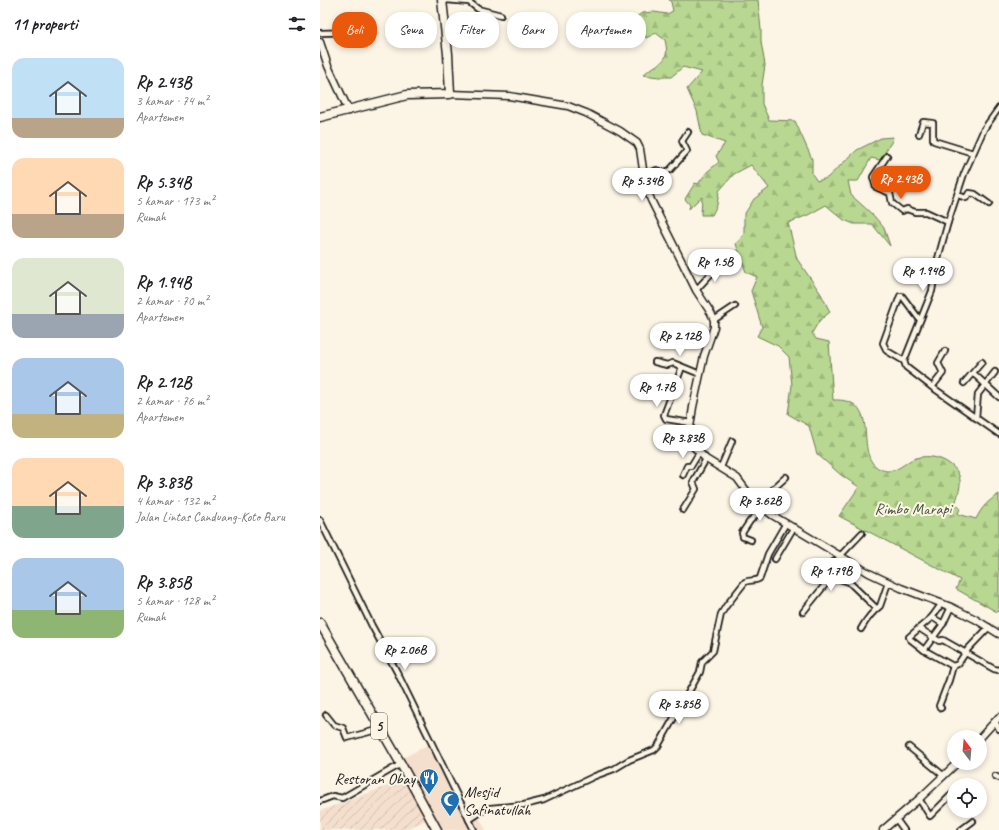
<!DOCTYPE html>
<html lang="id">
<meta charset="utf-8">
<style>
body{margin:0;font-family:Caveat,sans-serif;background:#f2f2f2;color:#202124;height:100vh;display:flex;flex-direction:column;font-size:15px;white-space:nowrap}
*{box-sizing:border-box;margin:0}
p{font-size:13px;color:#757577}
.icon{flex:none;width:22px;height:22px;fill:none;stroke:currentColor;stroke-width:2;stroke-linecap:round;stroke-linejoin:round}
.map{position:relative;flex:1;overflow:hidden}
.drawer{display:flex;flex-direction:column;background:#fff;width:320px}
.drawer>*{flex:none}
.top-card{position:absolute;left:12px;top:12px;width:380px;height:36px;display:flex;gap:8px}
.needle{width:26px;rotate:344deg}
.buttons{position:absolute;left:627px;top:730px;display:grid;gap:8px}
.buttons a{display:grid;place-items:center;width:40px;height:40px;border-radius:50%;background:#fff;box-shadow:0 2px 6px #0003;font-size:20px}
.price{position:absolute;translate:-50% -34px;padding:0 9px;border-radius:14px;background:#fff;color:#222;font-size:13px;line-height:26px;filter:drop-shadow(0 1px 2px #0008)}
.price::after{content:'';position:absolute;left:50%;top:24px;width:12px;height:9px;margin-left:-6px;background:inherit;clip-path:polygon(0 0,100% 0,50% 100%)}
.price.on{background:#ea580c;color:#fff}
ul{padding:0;list-style:none}
li{display:flex;align-items:center;gap:12px;height:100px;padding:0 12px}
li span{display:grid;place-items:center;flex:none;width:112px;height:80px;border-radius:12px;color:#555}
li>.icon{margin-inline-start:auto}
span .icon{width:48px;height:48px;fill:#fffc;stroke-width:1}
li b{font-size:17px}
h2{display:flex;justify-content:space-between;align-items:center;height:48px;padding:0 12px;font-size:17px}
.pill{padding:0 14px;border-radius:16px;background:#fff;box-shadow:0 2px 6px #0003;font-size:14px;line-height:36px}
.pill.on{background:#ea580c;color:#fff}
main{display:flex;flex:1;min-height:0}
.map>svg:first-child{display:block}
</style>
<main>
<section class="drawer">
<h2>11 properti<svg class="icon" aria-label="filters" viewBox="0 0 24 24"><path d="M4 7h16M4 17h16"/><circle cx="9" cy="7" r="2"/><circle cx="15" cy="17" r="2"/></svg></h2>
<ul>
<li><span style="background:linear-gradient(#bfe0f5 75%,#b9a48a 0)"><svg class="icon" aria-label="home" viewBox="0 0 24 24"><path d="M3 11l9-7 9 7M6 9v11h12V9"/></svg></span><div><b>Rp 2.43B</b><p>3 kamar · 74 m²</p><p>Apartemen</p></div></li>
<li><span style="background:linear-gradient(#ffd9b3 70%,#b9a48a 0)"><svg class="icon" aria-label="home" viewBox="0 0 24 24"><path d="M3 11l9-7 9 7M6 9v11h12V9"/></svg></span><div><b>Rp 5.34B</b><p>5 kamar · 173 m²</p><p>Rumah</p></div></li>
<li><span style="background:linear-gradient(#dfe7d0 70%,#9aa5b1 0)"><svg class="icon" aria-label="home" viewBox="0 0 24 24"><path d="M3 11l9-7 9 7M6 9v11h12V9"/></svg></span><div><b>Rp 1.94B</b><p>2 kamar · 70 m²</p><p>Apartemen</p></div></li>
<li><span style="background:linear-gradient(#a9c7e8 70%,#c2b280 0)"><svg class="icon" aria-label="home" viewBox="0 0 24 24"><path d="M3 11l9-7 9 7M6 9v11h12V9"/></svg></span><div><b>Rp 2.12B</b><p>2 kamar · 76 m²</p><p>Apartemen</p></div></li>
<li><span style="background:linear-gradient(#ffd9b3 60%,#7fa58c 0)"><svg class="icon" aria-label="home" viewBox="0 0 24 24"><path d="M3 11l9-7 9 7M6 9v11h12V9"/></svg></span><div><b>Rp 3.83B</b><p>4 kamar · 132 m²</p><p>Jalan Lintas Canduang-Koto Baru</p></div></li>
<li><span style="background:linear-gradient(#a9c7e8 65%,#8fb573 0)"><svg class="icon" aria-label="home" viewBox="0 0 24 24"><path d="M3 11l9-7 9 7M6 9v11h12V9"/></svg></span><div><b>Rp 3.85B</b><p>5 kamar · 128 m²</p><p>Rumah</p></div></li>
</ul>
</section>
<div class="map">
<svg width="679" height="830" viewBox="0 0 679 830">
<defs>
<pattern id="industrial-furrows" width="10" height="10" patternUnits="userSpaceOnUse"><rect width="10" height="10" fill="#f4dfcd"/><path d="M-1 1l2-2M0 10L10 0M9 11l2-2" fill="none" stroke="#d1bfaf"/></pattern>
<pattern id="forest-firs" width="22" height="20" patternUnits="userSpaceOnUse"><rect width="22" height="20" fill="#b8d891"/><path d="M5 1l3.5 6h-7zM16 11l3.5 6h-7z" fill="#9eb97c"/></pattern>
</defs>
<rect width="100%" height="100%" fill="#fcf5e5"/>
<filter id="ink" filterUnits="userSpaceOnUse"><feTurbulence type="fractalNoise" baseFrequency=".025" numOctaves="2"/><feDisplacementMap in="SourceGraphic" scale="8" xChannelSelector="R" yChannelSelector="G"/><feConvolveMatrix kernelMatrix="1 2 1 2 8 2 1 2 1" color-interpolation-filters="sRGB"/></filter>
<g filter="url(#ink)">
<polygon fill="#f4dfcd" points="111,743 149,818 157,814 166,830 121,830 83,758"/>
<polygon fill="url(#industrial-furrows)" points="84,778 109,819 84,830 0,830 0,811 62,788"/>
<path fill="url(#forest-firs)" stroke="#6a7a56" d="M349,0H438L441,30V42L445,65L442,85V104L449,120L475,121L492,159V174L497,181L507,178L537,150L561,138L573,137L572,141L560,160L551,158L538,181H528L531,195L554,216L564,228L570,246L552,224H534L524,220L506,205L488,215L468,223L477,259L501,294L510,312L499,321L492,333L496,339L509,342L513,400C565,398 531,455 560,469C573,475 581,466 591,460C604,454 620,456 631,465C645,476 640,489 635,504L640,508L638,514L656,519C662,507 667,502 679,494V609L677,612L636,589L640,580L519,516L539,487L521,475L497,454L489,426L468,414L472,385L469,357L458,346L437,336L442,327L431,291L437,277L426,272L416,244L424,234V215L434,199L449,188L431,165L414,174L399,191L397,205L392,215H381L382,197L379,199L369,209L370,205L365,199L375,183L378,184L387,172L399,162L396,156L405,143L382,135L377,111L367,89L382,72L363,67L351,77H339L323,75C338,61 351,65 345,40L336,33L326,38L320,34L298,30L299,25L309,22L322,13L334,12L347,14L353,11L351,2Z"/>
<g fill="none" stroke-linecap="round" stroke-linejoin="round">
<g stroke="#1c1c1c" stroke-width="8">
<g id="street">
<polyline points="126,0 149,2 158,9 181,15"/>
<polyline points="0,33 37,32"/>
<polyline points="169,37 170,13"/>
<polyline points="679,108 664,129 644,174 628,222 617,262 612,291 584,361 586,367 612,387 679,434"/>
<polyline points="599,134 603,122 613,123 613,139 614,141 653,153"/>
<polyline points="567,156 553,177 556,187 570,193 572,203 582,211 587,209 595,212 606,212 628,222"/>
<polyline points="324,176 337,170 342,173 350,170 367,151 362,141 368,132"/>
<polyline points="638,195 646,198 649,193 655,194 669,204"/>
<polyline points="376,290 400,264"/>
<polyline points="394,320 415,306"/>
<polyline points="584,361 567,351 563,343 580,296 582,296 600,320"/>
<polyline points="335,362 347,365 353,363 380,374"/>
<polyline points="362,367 344,415 346,419 371,423"/>
<polyline points="653,373 679,397"/>
<polyline points="644,383 662,362"/>
<polyline points="612,387 623,373 618,363 625,351"/>
<polyline points="656,418 658,394 675,372"/>
<polyline points="401,467 412,441"/>
<polyline points="363,475 367,466 371,466 379,453"/>
<polyline points="441,506 451,495 454,488 466,477"/>
<polyline points="363,510 376,489 373,482 386,459"/>
<polyline points="0,520 52,626 77,672 154,830"/>
<polyline points="431,540 423,537 422,533 430,521 443,508"/>
<polyline points="520,556 542,533"/>
<polyline points="455,559 474,527"/>
<polyline points="511,576 529,582 556,608"/>
<polyline points="622,603 612,617 589,637 590,639 604,650 631,665 633,666 638,664 648,649 669,627"/>
<polyline points="483,612 508,581 511,576 512,563 521,557"/>
<polyline points="612,617 623,624"/>
<polyline points="599,628 619,641 623,640 674,669 679,670"/>
<path d="M541,629C546,620 552,612 560,606L568,583"/>
<polyline points="604,650 623,624 631,607"/>
<polyline points="621,708 619,706 629,680 633,666"/>
<polyline points="6,715 14,725 23,728 27,738 60,729"/>
<polyline points="675,721 679,729"/>
<polyline points="589,747 624,776"/>
<polyline points="675,776 679,778"/>
<polyline points="640,785 641,785"/>
<polyline points="599,799 610,816 634,792"/>
<polyline points="0,801 13,796 22,798 81,764"/>
<polyline points="576,819 584,830"/>
<path d="M149,820L164,810L170,808L204,805L224,800L275,776L294,769L309,760L334,750L338,746L380,672L382,662L393,651L401,614L406,606L425,582C430,579 436,582 440,578L448,554L466,523"/>
<polyline points="641,830 653,821"/>
</g>
</g>
<g stroke="#1c1c1c" stroke-width="9">
<g id="secondary">
<polyline points="0,42 8,66 29,111"/>
<polyline points="130,94 189,96 248,106 266,113 285,123 300,131 317,143 320,149 325,183 331,200 376,290 391,313 394,320 394,327 384,356 373,407 369,434 370,440 372,445 386,459 417,478 434,501 452,515 549,573 581,588 631,607 655,619 679,634"/>
<polyline points="660,738 679,717"/>
<polyline points="563,830 599,799 637,763"/>
</g>
</g>
<g stroke="#1c1c1c" stroke-width="11">
<g id="highway">
<polyline points="0,117 87,95 130,94 128,54 122,0"/>
<polyline points="0,623 81,764 117,830"/>
</g>
</g>
<use href="#street" stroke="#fcf5e5" stroke-width="4.5"/>
<use href="#secondary" stroke="#fcf5e5" stroke-width="6"/>
<use href="#highway" stroke="#fcf5e5" stroke-width="8"/>
</g>
</g>
<defs>
<g id="restaurant-pin" transform="scale(1)"><path d="M0 17L-7.5 6A9.5 9.5 0 1 1 7.5 6Z" fill="#1f6fb2" stroke="#fcf5e5"/><path d="M-5-6h1v4h1v-4h1v4h1v-4h1v5L-1.5 .5V6h-2V.5L-5-1ZM5-6V6H3V1.5H1.5Q1.5-4 5-6Z" fill="#fff"/></g>
<g id="mosque-pin" transform="scale(1)"><path d="M0 17L-7.5 6A9.5 9.5 0 1 1 7.5 6Z" fill="#1f6fb2" stroke="#fcf5e5"/><path d="M3.5-4.9A6 6 0 1 0 3.5 4.9A5 5 0 1 1 3.5-4.9Z" fill="#fff"/></g>
</defs>
<g fill-rule="evenodd">
<use href="#restaurant-pin" x="109" y="778"/>
<use href="#mosque-pin" x="130" y="800"/>
</g>
<g text-anchor="middle" stroke-width="4" stroke-linejoin="round" paint-order="stroke">
<rect fill="#fcf5e5" stroke="#5f5d58" stroke-width="1" x="51" y="713" width="16" height="26" rx="3"/>
<g font-size="15" font-weight="bold" fill="#1c1c1c">
<text x="59" y="731">5</text>
</g>
<g font-size="16" fill="#4b543f" stroke="#fcf5e5">
<text x="593" y="514">Rimbo Marapi</text>
</g>
<g font-size="16" fill="#1c1c1c" stroke="#fcf5e5" text-anchor="end">
<text x="95" y="784">Restoran Obay</text>
<text x="144" y="797" text-anchor="start">Mesjid<tspan x="144" dy="18">Safinatullah</tspan></text>
</g>
</g>
</svg>
<div class="buttons">
<a><svg class="needle" viewBox="-14 -14 28 28"><path d="M0-13l5 13h-10z" fill="#e53935"/><path d="M0 13l5-13h-10z" fill="#757577"/></svg></a>
<a><svg class="icon" aria-label="locate" viewBox="0 0 24 24"><circle cx="12" cy="12" r="6"/><path d="M12 2v4M12 18v4M2 12h4M18 12h4"/></svg></a>
</div>
<b class="price on" style="left:581px;top:200px">Rp 2.43B</b>
<b class="price" style="left:322px;top:202px">Rp 5.34B</b>
<b class="price" style="left:395px;top:283px">Rp 1.5B</b>
<b class="price" style="left:603px;top:292px">Rp 1.94B</b>
<b class="price" style="left:360px;top:357px">Rp 2.12B</b>
<b class="price" style="left:337px;top:408px">Rp 1.7B</b>
<b class="price" style="left:363px;top:459px">Rp 3.83B</b>
<b class="price" style="left:440px;top:522px">Rp 3.62B</b>
<b class="price" style="left:511px;top:592px">Rp 1.79B</b>
<b class="price" style="left:85px;top:671px">Rp 2.06B</b>
<b class="price" style="left:359px;top:725px">Rp 3.85B</b>
<div class="top-card">
<a class="pill on">Beli</a>
<a class="pill">Sewa</a>
<a class="pill">Filter</a>
<a class="pill">Baru</a>
<a class="pill">Apartemen</a>
</div>
</div>
</main>
